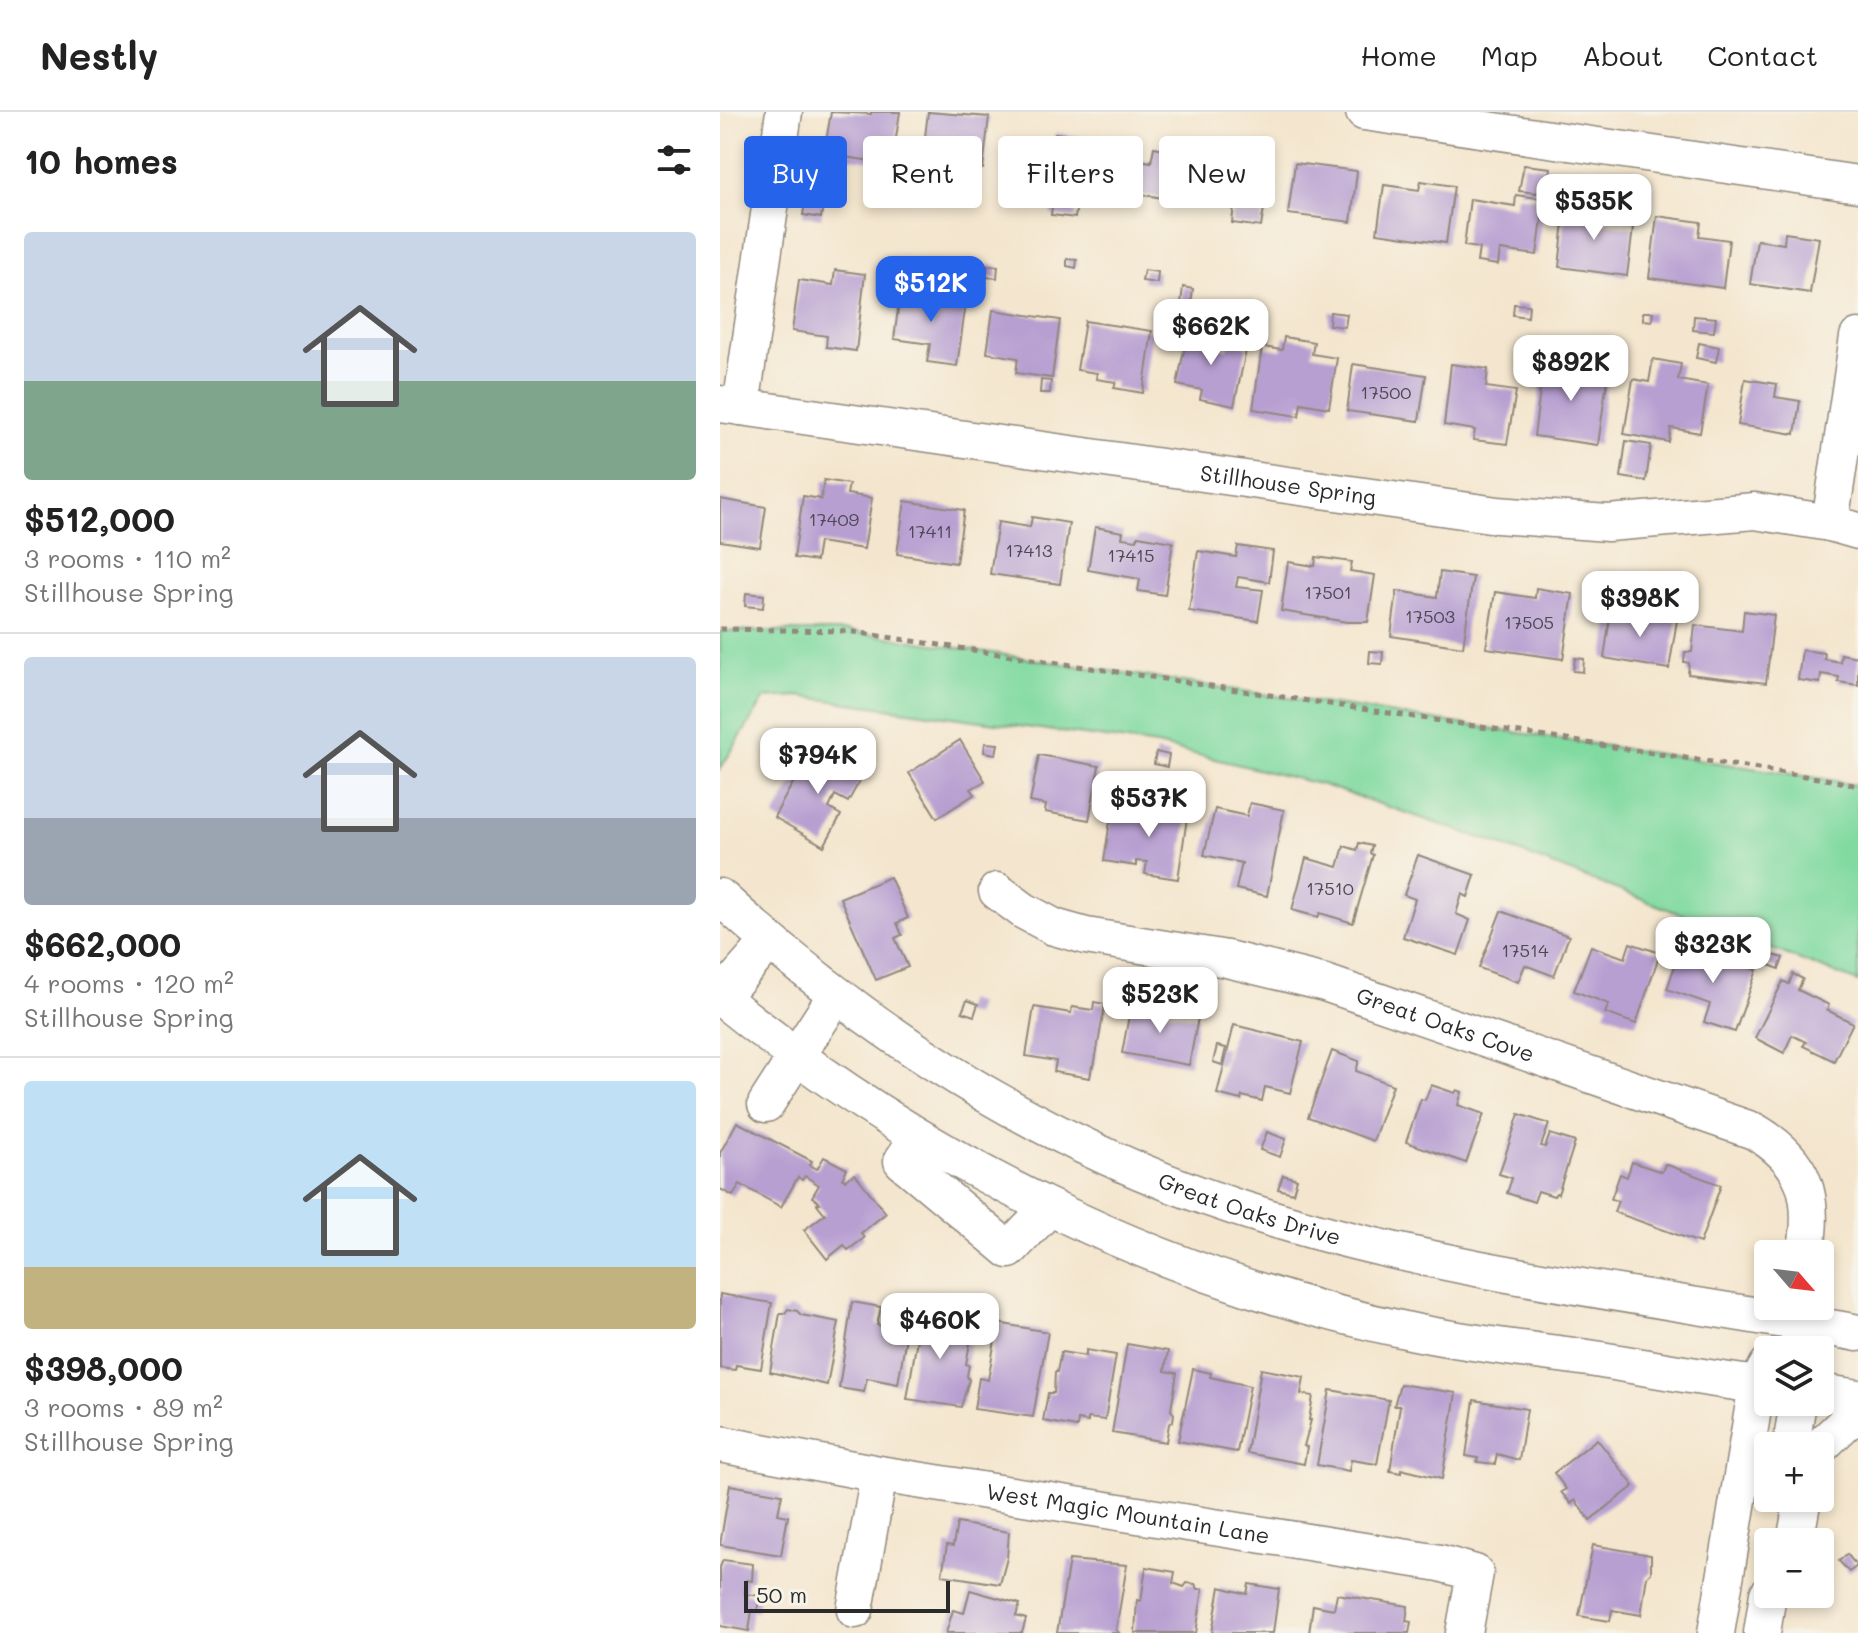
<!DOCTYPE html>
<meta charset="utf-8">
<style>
body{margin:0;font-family:Mali,sans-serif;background:#f6f6f6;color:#222;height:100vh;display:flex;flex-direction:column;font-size:30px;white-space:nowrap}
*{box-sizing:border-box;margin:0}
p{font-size:26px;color:#767676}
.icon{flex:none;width:44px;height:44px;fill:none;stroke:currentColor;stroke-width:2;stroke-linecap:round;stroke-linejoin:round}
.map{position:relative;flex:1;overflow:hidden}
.sheet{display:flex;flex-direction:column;background:#fff;width:720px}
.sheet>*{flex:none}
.guide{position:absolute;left:24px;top:24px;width:760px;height:72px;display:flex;gap:16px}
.needle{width:52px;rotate:118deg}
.tools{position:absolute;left:1034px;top:1128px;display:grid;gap:16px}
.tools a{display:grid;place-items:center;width:80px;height:80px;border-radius:8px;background:#fff;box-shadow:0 4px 12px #0003;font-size:40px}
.scale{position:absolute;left:24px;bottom:20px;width:206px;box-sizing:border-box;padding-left:8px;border:4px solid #2b2b2b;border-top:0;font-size:22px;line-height:28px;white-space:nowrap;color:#2b2b2b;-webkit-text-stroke:6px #f7f3e8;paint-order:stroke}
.price{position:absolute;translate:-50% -68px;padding:0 18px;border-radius:16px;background:#fff;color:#222;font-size:26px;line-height:52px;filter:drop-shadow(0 2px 4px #0008)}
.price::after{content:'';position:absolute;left:50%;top:48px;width:24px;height:18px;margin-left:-12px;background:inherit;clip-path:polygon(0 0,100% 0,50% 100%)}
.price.active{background:#2563eb;color:#fff}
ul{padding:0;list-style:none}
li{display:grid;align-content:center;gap:16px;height:424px;padding:0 24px}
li+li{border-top:2px solid #e0e0e0}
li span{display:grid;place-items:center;height:248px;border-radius:8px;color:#555}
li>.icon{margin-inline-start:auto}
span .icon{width:144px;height:144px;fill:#fffc;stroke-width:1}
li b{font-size:34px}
h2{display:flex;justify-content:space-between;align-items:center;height:96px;padding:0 24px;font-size:34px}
.tag{padding:0 28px;border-radius:8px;background:#fff;box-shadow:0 4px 12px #0003;font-size:28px;line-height:72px}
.tag.active{background:#2563eb;color:#fff}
header{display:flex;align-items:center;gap:48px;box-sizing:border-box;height:112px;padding:0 40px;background:#fff;border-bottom:2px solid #e0e0e0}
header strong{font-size:38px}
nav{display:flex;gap:44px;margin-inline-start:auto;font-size:28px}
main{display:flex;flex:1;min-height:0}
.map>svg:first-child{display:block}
</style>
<header>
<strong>Nestly</strong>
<nav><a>Home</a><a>Map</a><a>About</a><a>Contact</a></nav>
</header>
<main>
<section class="sheet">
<h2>10 homes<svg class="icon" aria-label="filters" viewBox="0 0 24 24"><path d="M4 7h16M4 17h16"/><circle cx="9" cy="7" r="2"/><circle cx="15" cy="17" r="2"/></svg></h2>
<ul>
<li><span style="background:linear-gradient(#c9d6e8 60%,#7fa58c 0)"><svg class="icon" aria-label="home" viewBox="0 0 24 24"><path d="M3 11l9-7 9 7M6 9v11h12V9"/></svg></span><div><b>$512,000</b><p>3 rooms · 110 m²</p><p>Stillhouse Spring</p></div></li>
<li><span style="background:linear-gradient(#c9d6e8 65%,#9aa5b1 0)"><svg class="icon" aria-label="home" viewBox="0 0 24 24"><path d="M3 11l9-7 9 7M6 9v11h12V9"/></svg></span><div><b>$662,000</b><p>4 rooms · 120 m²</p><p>Stillhouse Spring</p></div></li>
<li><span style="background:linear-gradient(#bfe0f5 75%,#c2b280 0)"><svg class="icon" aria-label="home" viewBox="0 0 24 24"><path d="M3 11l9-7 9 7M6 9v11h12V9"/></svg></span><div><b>$398,000</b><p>3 rooms · 89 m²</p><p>Stillhouse Spring</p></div></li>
</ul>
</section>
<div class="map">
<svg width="1138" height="1521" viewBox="0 0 1138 1521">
<rect width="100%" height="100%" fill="#f7f3e8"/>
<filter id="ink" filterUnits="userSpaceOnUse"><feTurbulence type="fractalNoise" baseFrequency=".0125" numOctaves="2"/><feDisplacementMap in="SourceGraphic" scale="16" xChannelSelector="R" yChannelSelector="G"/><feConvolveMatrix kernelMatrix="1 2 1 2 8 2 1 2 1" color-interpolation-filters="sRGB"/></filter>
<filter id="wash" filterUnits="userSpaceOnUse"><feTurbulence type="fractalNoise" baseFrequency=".006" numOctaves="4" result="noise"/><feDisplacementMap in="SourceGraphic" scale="32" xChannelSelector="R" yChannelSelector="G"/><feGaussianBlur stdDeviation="1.8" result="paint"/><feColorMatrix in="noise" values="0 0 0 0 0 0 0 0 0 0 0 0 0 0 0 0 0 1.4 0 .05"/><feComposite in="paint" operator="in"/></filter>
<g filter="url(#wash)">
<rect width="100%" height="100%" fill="#f4e6ce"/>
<polygon fill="#81daa0" stroke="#568266" stroke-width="2" points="0,519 127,519 1111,668 1138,674 1138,870 770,729 603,673 437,633 78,584 45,586 0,657"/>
<g id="blocks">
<g fill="#b79fd1">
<polygon points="111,0 151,2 151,0 180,0 172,52 104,42"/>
<polygon points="208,0 269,5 263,57 202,50"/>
<polygon points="335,21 366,25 355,106 331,103 333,86 314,83 313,87 288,84 290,67 295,68 299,39 332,43"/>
<polygon points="434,35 462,40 454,88 414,81 412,92 383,88 385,79 380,78 386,42 431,50"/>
<polygon points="480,37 509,41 508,46 551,52 541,115 512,111 514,92 473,86"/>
<polygon points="575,51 637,59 631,110 568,102"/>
<polygon points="804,53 831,56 827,82 799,79"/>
<polygon points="701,69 734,74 726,131 657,121 664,73 699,78"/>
<polygon points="796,83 825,87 817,143 780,138 778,153 757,150 759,136 744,134 750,87 795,94"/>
<polygon points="86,84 104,87 101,106 83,103"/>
<polygon points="846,91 885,97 883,111 913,116 907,164 839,155"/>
<polygon points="937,104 981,110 979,124 1009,128 1003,176 929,166"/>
<polygon points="1065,121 1099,126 1090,181 1030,172 1037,128 1064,132"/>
<polygon points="347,147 357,148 356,156 347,154"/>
<polygon points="268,153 278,154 277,166 266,165"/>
<polygon points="115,158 145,162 136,239 106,235 107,224 72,219 79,168 113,173"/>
<polygon points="424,158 438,160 437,171 422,169"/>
<polygon points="186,168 200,170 198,184 246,191 237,254 207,250 210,232 174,227 180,182 184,183"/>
<polygon points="463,175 473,177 471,193 461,191"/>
<polygon points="794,192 809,193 808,205 793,203"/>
<polygon points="273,198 340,208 332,266 296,261 298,246 267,241"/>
<polygon points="610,200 627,202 625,215 609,213"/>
<polygon points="923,200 933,200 932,209 923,208"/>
<polygon points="974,204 996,206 994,220 973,218"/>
<polygon points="365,209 432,219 423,281 394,276 396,270 376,267 377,261 357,258"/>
<polygon points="469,214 491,218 488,234 508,237 509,230 527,234 514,294 480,287 482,278 457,273"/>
<polygon points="564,225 594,230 592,242 617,246 609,296 581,291 579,304 533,297 542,235 562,238"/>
<polygon points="979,231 999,235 996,250 976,246"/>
<polygon points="933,247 961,252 958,268 988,273 980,321 951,316 949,330 904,322 913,267 929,270"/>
<polygon points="824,249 853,253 850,270 859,271 864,249 884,252 883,261 888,261 878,333 814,324"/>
<polygon points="633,252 706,263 699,309 627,299"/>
<polygon points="731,252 768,257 766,275 796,279 787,332 753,328 755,318 724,313"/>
<polygon points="1025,267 1057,272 1055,285 1080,289 1075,322 1018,313"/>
<polygon points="321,268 331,269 330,281 320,281"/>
<polygon points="906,329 931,333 926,369 901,365"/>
<polygon points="104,368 129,372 127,382 152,386 144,437 99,430 96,449 74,446 83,384 101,387"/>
<polygon points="0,387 46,395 40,435 0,429"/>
<polygon points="185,389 244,398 236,451 177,442"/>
<polygon points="312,405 349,411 340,472 270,462 278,410 310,415"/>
<polygon points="375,415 403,420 402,426 417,428 418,424 453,430 445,483 418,479 420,467 368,458"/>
<polygon points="518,434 553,439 549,470 518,465 516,475 543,478 538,509 469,499 478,439 516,445"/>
<polygon points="596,445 632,450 630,459 655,463 648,510 627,510 561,499 568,450 595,454"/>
<polygon points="720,460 753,465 743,535 671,524 677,479 717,485"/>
<polygon points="816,476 853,482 843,547 766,536 775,480 815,486"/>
<polygon points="26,481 44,483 43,496 25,494"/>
<polygon points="891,498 957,508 949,557 884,546"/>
<polygon points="1024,499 1054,503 1046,571 968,562 969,551 964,550 965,540 972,540 975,513 1022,519"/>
<polygon points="1082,538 1105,541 1104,547 1120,550 1121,542 1138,545 1138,573 1118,570 1119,565 1101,562 1100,571 1078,568"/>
<polygon points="650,539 663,540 662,552 649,551"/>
<polygon points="855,546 864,547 863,560 853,559"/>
<polygon points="240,628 265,669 251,677 255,682 217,706 189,661"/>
<polygon points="265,631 278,632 276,642 264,640"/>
<polygon points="93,635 143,663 128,690 115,683 109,696 121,703 104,734 54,705"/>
<polygon points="436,640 449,643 447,655 434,652"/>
<polygon points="319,643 379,654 369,708 325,700 326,693 310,690"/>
<polygon points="453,674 468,677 465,690 450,687"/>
<polygon points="438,688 466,692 464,705 467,706 458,767 425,762 427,750 416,749 416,754 384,749 392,696 436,703"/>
<polygon points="530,691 564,698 547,784 516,777 522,751 484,743 495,697 527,704"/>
<polygon points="639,731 652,734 650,741 653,743 633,811 600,801 598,805 572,798 586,746 618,755 624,734 637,738"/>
<polygon points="698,743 755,763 748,785 742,782 736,802 750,808 738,843 683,825 695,787 684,783"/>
<polygon points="170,765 188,806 177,811 182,823 175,826 188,855 156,868 120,786"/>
<polygon points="781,799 849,824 834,864 805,853 798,870 759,856"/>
<polygon points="910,831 940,841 916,912 885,901 889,892 854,879 871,834 905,846"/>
<polygon points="962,833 1037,858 1015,920 984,910 990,892 947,877"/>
<polygon points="1053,843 1063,846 1059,857 1049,853"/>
<polygon points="1073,862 1083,867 1078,878 1109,893 1107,898 1133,911 1114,949 1083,934 1086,930 1072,923 1064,941 1035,926 1063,869 1069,872"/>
<polygon points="247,888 258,892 254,904 242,900"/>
<polygon points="374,890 385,892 374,955 372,954 370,966 334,960 336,949 306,944 314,895 351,901 352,895 373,898"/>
<polygon points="411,893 478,906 469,953 402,941"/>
<polygon points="514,913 583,930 570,981 545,975 542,989 522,984 521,988 497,982"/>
<polygon points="497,934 506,936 502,953 493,950"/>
<polygon points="612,939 639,949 636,959 673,973 653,1029 588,1005"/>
<polygon points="711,973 735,981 737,978 742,980 738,993 764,1002 746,1051 686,1030 701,987 705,988"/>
<polygon points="799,1002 829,1012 821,1034 825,1035 830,1022 855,1030 838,1082 836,1081 834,1084 818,1079 814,1090 787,1081 792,1066 779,1062"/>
<polygon points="17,1010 92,1049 90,1053 97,1057 104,1045 127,1057 122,1067 125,1068 135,1062 166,1101 141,1121 144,1126 128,1138 124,1133 107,1147 84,1118 105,1102 97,1092 100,1091 92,1085 99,1073 85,1064 82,1068 78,1065 61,1095 20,1072 13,1084 0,1077 0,1041"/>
<polygon points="547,1020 566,1027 560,1045 540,1038"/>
<polygon points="912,1050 942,1060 945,1052 1001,1073 980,1131 894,1100 898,1089 891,1087 900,1062 907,1065"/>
<polygon points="563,1063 577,1067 573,1081 558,1077"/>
<polygon points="0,1182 52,1191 41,1257 16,1253 15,1258 0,1256"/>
<polygon points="132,1190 161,1195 157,1213 187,1218 178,1272 147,1266 144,1280 119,1276"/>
<polygon points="68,1197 77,1199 81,1203 119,1210 107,1273 50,1260 60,1201 65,1201"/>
<polygon points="202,1197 241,1204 238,1224 251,1226 246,1252 249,1253 247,1264 249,1268 241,1295 187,1287"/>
<polygon points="278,1211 328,1220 313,1305 254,1297 259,1266 268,1268"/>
<polygon points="407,1232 448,1239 445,1259 457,1261 451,1298 454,1302 453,1309 449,1312 446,1330 392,1321"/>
<polygon points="366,1238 396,1243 385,1308 368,1306 368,1310 358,1308 357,1315 323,1309 328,1281 334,1281 335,1260 337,1260 341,1240 366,1244"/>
<polygon points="473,1257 491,1261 490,1265 530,1274 517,1340 458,1329"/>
<polygon points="541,1257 584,1265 581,1282 593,1284 589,1308 591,1308 584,1334 587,1335 584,1352 527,1341"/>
<polygon points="680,1272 736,1281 722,1367 681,1357 681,1361 670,1359 680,1294 674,1294"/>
<polygon points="610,1278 669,1288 657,1352 631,1348 629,1359 597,1353"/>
<polygon points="754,1288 807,1297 799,1348 777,1342 775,1352 757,1350 758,1346 746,1344"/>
<polygon points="877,1327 914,1374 870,1408 855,1388 851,1392 841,1380 846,1377 834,1361"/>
<polygon points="10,1373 62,1382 58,1402 68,1404 61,1443 0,1433"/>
<polygon points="237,1411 289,1420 287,1446 280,1472 222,1463 227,1433 233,1434"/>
<polygon points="873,1433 931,1443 931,1461 927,1464 921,1503 892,1498 890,1509 859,1504"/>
<polygon points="1127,1442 1137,1454 1129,1460 1119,1449"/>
<polygon points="3,1448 33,1452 32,1469 27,1468 25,1482 40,1484 37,1499 32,1498 29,1519 0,1514 0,1455"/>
<polygon points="349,1448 407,1453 396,1518 399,1521 337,1521"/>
<polygon points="426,1455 455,1460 453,1471 464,1475 467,1471 475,1472 478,1477 483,1477 476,1521 415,1521 417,1488 421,1489"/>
<polygon points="529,1472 559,1477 553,1521 492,1521 500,1475 527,1482"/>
<polygon points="250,1478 300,1492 296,1504 306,1507 302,1521 226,1521 233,1498 244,1501"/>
<polygon points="617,1482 688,1494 686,1509 691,1510 689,1521 589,1521 593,1493 614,1497"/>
</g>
</g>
</g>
<g filter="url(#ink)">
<use href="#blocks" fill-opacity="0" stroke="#90887c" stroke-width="2"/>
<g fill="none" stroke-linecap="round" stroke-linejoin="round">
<g stroke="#90887c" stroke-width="39">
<g id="minor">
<polyline points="644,0 1138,72"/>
<path id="s1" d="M0,292L777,403L888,411L1035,399L1110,411L1138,419"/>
<polyline points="21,295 64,0"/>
<polyline points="1110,411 1138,225"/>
<path id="s2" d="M277,779L304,799L334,815L366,824L507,847L605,871L1034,1019C1086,1049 1096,1085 1085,1142"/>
<path id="s3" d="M0,785C159,930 343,1044 550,1106C741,1164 942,1185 1138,1221"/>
<path d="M0,885C200,1048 437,1166 690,1219C750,1232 813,1238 875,1247C932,1256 990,1268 1048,1274"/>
<polyline points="0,886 49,830"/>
<polyline points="46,992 116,883"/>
<polyline points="198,1025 182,1049 289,1138 329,1096"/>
<polyline points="1100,1280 1138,1286"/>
<path id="s4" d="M0,1332L159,1362L720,1451L755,1461L744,1521"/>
<polyline points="1071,1334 1078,1290"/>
<polyline points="1100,1335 1127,1309 1138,1306"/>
<polyline points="1075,1430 1083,1386"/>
<polyline points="135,1498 159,1362"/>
<polyline points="996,1521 1037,1273 1048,1253"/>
<polyline points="1042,1521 1048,1482"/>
</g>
</g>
<polyline stroke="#90887c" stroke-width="5" stroke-dasharray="6 6" stroke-linecap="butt" points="0,517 127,519 1111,668 1138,674"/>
<use href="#minor" stroke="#fff" stroke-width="36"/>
</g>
</g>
<g text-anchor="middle" stroke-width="6" stroke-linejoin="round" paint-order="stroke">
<g font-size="18" fill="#4e4854">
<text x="666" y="287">17500</text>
<text x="114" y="414">17409</text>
<text x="210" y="426">17411</text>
<text x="309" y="445">17413</text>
<text x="411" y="450">17415</text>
<text x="608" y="487">17501</text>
<text x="710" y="511">17503</text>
<text x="809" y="517">17505</text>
<text x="610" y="783">17510</text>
<text x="805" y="845">17514</text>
</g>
<g font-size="22" fill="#2b2b2b" stroke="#f7f3e8">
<text dy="8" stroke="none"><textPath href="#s1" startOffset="574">Stillhouse Spring</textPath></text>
<text dy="8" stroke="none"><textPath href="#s2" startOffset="472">Great Oaks Cove</textPath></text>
<text dy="8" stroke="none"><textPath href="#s3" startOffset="620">Great Oaks Drive</textPath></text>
<text dy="8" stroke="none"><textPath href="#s4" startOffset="414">West Magic Mountain Lane</textPath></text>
</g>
</g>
</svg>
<div class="tools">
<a><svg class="needle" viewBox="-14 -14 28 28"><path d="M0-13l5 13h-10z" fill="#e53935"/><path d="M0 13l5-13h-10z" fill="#767676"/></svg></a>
<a><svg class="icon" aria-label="layers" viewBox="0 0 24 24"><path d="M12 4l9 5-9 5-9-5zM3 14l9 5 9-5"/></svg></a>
<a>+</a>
<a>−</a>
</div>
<div class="scale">50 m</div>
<b class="price" style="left:874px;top:130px">$535K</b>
<b class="price active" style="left:211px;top:212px">$512K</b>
<b class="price" style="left:491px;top:255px">$662K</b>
<b class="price" style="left:851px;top:291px">$892K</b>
<b class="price" style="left:920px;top:527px">$398K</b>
<b class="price" style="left:98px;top:684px">$794K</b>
<b class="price" style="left:429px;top:727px">$537K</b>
<b class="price" style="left:993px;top:873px">$323K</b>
<b class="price" style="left:440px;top:923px">$523K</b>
<b class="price" style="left:220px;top:1249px">$460K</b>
<div class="guide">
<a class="tag active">Buy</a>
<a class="tag">Rent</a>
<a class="tag">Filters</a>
<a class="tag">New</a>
</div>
</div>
</main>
